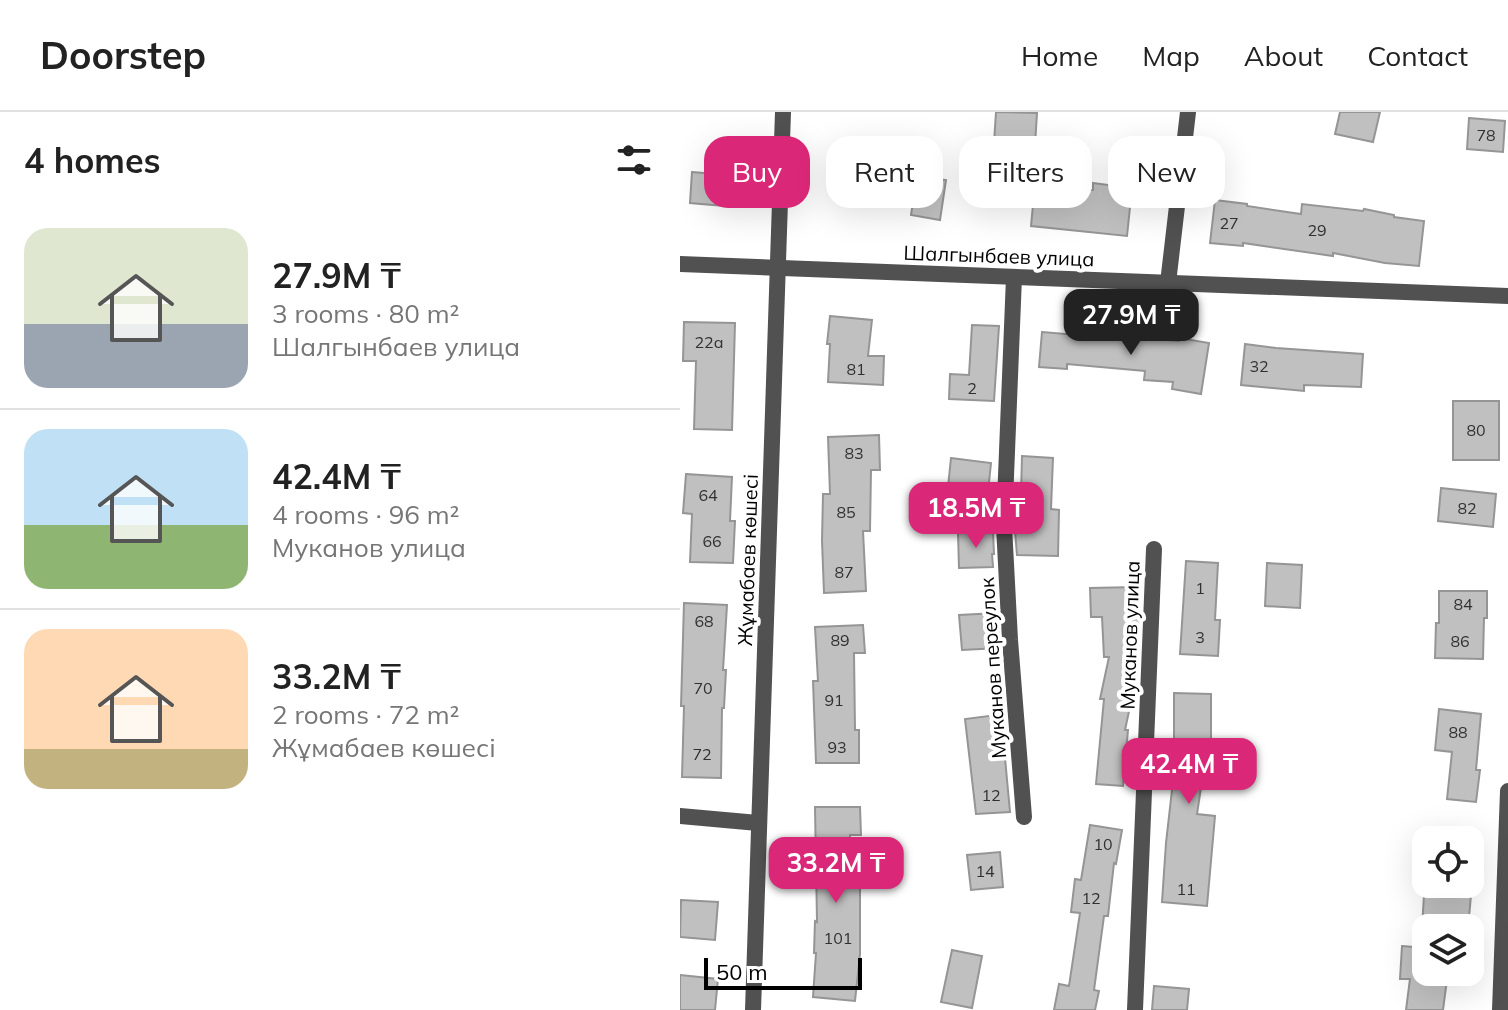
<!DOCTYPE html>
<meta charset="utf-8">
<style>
body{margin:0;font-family:Mulish,sans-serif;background:#f2f2f2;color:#222;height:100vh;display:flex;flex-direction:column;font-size:30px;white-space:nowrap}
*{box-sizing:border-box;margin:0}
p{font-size:26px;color:#767676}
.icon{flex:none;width:44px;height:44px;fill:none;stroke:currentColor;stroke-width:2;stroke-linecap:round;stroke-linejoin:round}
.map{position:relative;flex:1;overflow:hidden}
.sheet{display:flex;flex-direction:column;background:#fff;width:680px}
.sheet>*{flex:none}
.top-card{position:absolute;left:24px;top:24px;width:684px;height:72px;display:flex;gap:16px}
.tools{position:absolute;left:732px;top:714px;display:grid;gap:16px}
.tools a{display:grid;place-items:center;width:72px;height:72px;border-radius:16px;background:#fff;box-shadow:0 8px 32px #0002;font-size:40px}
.scale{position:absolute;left:24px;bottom:20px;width:158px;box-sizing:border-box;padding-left:8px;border:4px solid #000;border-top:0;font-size:22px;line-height:28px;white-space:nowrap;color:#000;-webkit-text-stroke:6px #fff;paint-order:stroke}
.price{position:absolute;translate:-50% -68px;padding:0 18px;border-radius:16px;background:#db2777;color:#fff;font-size:26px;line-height:52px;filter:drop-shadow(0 2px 4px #0008)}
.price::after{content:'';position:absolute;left:50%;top:48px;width:24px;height:18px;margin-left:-12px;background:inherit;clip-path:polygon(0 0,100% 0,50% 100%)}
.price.selected{background:#222;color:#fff}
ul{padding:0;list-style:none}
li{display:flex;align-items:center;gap:24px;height:200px;padding:0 24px}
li+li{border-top:2px solid #e0e0e0}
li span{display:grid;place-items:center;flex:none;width:224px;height:160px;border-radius:24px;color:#555}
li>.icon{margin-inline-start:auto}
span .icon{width:96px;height:96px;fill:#fffc;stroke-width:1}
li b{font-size:34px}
h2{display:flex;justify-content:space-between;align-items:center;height:96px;padding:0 24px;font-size:34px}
.chip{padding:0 28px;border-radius:24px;background:#fff;box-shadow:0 8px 32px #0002;font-size:28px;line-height:72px}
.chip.selected{background:#db2777;color:#fff}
header{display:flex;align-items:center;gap:48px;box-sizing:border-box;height:112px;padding:0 40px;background:#fff;border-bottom:2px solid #e0e0e0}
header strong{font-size:38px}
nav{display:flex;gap:44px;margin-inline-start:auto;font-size:28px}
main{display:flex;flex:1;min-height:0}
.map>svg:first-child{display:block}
</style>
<header>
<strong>Doorstep</strong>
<nav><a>Home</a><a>Map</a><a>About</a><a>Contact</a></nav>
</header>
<main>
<section class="sheet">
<h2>4 homes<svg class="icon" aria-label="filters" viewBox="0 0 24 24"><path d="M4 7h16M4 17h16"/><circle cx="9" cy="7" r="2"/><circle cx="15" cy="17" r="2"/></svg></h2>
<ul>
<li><span style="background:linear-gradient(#dfe7d0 60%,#9aa5b1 0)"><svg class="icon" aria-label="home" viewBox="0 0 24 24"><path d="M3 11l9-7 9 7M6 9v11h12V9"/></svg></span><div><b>27.9M ₸</b><p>3 rooms · 80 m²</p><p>Шалгынбаев улица</p></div></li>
<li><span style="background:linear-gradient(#bfe0f5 60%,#8fb573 0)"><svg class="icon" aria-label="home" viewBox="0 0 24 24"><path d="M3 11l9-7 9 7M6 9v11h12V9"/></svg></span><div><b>42.4M ₸</b><p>4 rooms · 96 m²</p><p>Муканов улица</p></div></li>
<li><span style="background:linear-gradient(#ffd9b3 75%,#c2b280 0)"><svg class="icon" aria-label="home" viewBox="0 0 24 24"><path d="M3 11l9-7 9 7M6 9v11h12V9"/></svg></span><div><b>33.2M ₸</b><p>2 rooms · 72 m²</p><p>Жұмабаев көшесі</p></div></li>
</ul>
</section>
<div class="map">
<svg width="828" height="898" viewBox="0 0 828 898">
<rect width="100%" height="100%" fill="#fff"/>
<g fill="#c0c0c0" stroke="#959595" stroke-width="2">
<polygon points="316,0 357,1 354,49 313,46"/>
<polygon points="660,0 700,0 693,30 655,22"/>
<polygon points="789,6 825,9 823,40 787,37"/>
<rect x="156" y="44" width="24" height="34"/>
<polygon points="12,60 47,63 44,94 10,91"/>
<polygon points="237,64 266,68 260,108 231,103"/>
<polygon points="413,71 452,76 447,124 351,114 355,72 413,78"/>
<polygon points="535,88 567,92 567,94 621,102 622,92 683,99 684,97 714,103 714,105 744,109 739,154 705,151 653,141 653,144 563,131 563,134 530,131"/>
<polygon points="150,204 192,208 188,244 204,244 203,273 148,270 150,232 147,232"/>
<polygon points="4,210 55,211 52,318 14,317 16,249 3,249"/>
<polygon points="292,213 319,214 314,289 269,287 270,262 289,263"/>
<polygon points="362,220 409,224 409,222 499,229 499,226 529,231 521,282 492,277 493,270 464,268 465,259 387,252 387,257 359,255"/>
<polygon points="565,232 596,236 683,242 681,275 624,273 624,279 561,273"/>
<rect x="773" y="289" width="46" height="59"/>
<polygon points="199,323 200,358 191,358 190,419 183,419 186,479 144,481 142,429 143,382 150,382 148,325"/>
<polygon points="342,344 373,346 371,397 379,398 378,444 337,443 335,419 340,419"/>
<polygon points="271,346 311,351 308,380 268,375"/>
<polygon points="6,362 52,365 50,409 55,409 53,451 10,450 12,402 3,401"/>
<polygon points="761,376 816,382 813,415 758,409"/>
<polygon points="313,420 314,442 312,442 313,455 279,456 278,421"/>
<polygon points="506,449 538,451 535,508 540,508 538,544 500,542"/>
<polygon points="587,451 622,453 620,496 585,494"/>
<polygon points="457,475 459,532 458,557 445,618 448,618 443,674 416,672 424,587 420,587 429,545 424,545 422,505 411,505 410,476"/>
<polygon points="759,479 807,479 807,506 804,506 803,547 755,546 756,511 759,511"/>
<polygon points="4,491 47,493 43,558 46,558 44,596 42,596 41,666 2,665 4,594 1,594"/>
<polygon points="317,501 320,536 282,538 279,503"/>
<polygon points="183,513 185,541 174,541 175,618 179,618 179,651 136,651 133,569 138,569 135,515"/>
<polygon points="494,581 531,582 531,635 527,635 517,702 535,704 527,794 482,790 486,731 497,634 494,634"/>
<polygon points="759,597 801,602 796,658 800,658 796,690 767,687 772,640 755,638"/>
<polygon points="324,602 328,645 325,646 330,700 296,702 285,607"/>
<polygon points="135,695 180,695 181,723 170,723 170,775 180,775 180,842 175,889 133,885 136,841 134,841 135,809 137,810"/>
<polygon points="410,713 442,718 436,752 434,751 428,804 424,804 414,878 419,879 415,898 374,898 379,872 389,874 400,801 391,800 395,767 401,768"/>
<polygon points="320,740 323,775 291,778 287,743"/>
<polygon points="758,772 792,772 788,816 742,816 744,783 758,784"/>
<polygon points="1,788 38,790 35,828 0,825"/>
<polygon points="722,834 746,836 746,860 768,860 763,898 726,898 730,867 720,867"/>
<polygon points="272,838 302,844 292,896 261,890"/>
<polygon points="0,863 38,867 35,898 0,898"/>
<polygon points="474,874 509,877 507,898 472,898"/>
</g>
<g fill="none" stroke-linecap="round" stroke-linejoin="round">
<g stroke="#515151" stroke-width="16">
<polyline points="0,152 828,184"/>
<polyline points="334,165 324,414 330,528 344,705"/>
<polyline points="488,171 508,0"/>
<polyline points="0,704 78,711"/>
<polyline points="73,898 103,0"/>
<polyline points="455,898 474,437"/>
<polyline points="820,898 828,679"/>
</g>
</g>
<g text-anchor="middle" stroke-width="8" stroke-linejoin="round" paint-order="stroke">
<g font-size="16" fill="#303030">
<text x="806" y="29">78</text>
<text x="549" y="117">27</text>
<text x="637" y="124">29</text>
<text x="29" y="236">22а</text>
<text x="579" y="260">32</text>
<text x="176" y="263">81</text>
<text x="292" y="282">2</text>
<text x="796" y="324">80</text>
<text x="174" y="347">83</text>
<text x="28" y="389">64</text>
<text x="787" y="402">82</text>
<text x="166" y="406">85</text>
<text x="32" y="435">66</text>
<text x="164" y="466">87</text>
<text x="520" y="482">1</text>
<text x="783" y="498">84</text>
<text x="24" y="515">68</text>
<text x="520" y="531">3</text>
<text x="160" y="534">89</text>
<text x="780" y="535">86</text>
<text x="23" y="582">70</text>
<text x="154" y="594">91</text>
<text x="778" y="626">88</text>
<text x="157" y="641">93</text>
<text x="22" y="648">72</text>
<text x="311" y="689">12</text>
<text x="423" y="738">10</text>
<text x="305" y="765">14</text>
<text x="506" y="783">11</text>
<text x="411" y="792">12</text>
<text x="158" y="832">101</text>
</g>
<g font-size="20" fill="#000" stroke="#fff">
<text transform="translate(319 144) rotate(2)" y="7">Шалгынбаев улица</text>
<text transform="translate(68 448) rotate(-88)" y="7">Жұмабаев көшесі</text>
<text transform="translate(450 523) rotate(-88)" y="7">Муканов улица</text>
<text transform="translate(313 556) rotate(-94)" y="7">Муканов переулок</text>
</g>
</g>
</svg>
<div class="tools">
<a><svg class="icon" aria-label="locate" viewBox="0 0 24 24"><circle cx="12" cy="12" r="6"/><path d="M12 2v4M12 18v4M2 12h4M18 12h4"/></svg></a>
<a><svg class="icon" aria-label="layers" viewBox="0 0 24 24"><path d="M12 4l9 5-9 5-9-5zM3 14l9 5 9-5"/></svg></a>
</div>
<div class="scale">50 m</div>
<b class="price selected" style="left:451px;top:245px">27.9M ₸</b>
<b class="price" style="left:296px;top:438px">18.5M ₸</b>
<b class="price" style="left:509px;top:694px">42.4M ₸</b>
<b class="price" style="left:156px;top:793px">33.2M ₸</b>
<div class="top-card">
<a class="chip selected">Buy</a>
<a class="chip">Rent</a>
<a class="chip">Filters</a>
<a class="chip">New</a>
</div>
</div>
</main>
